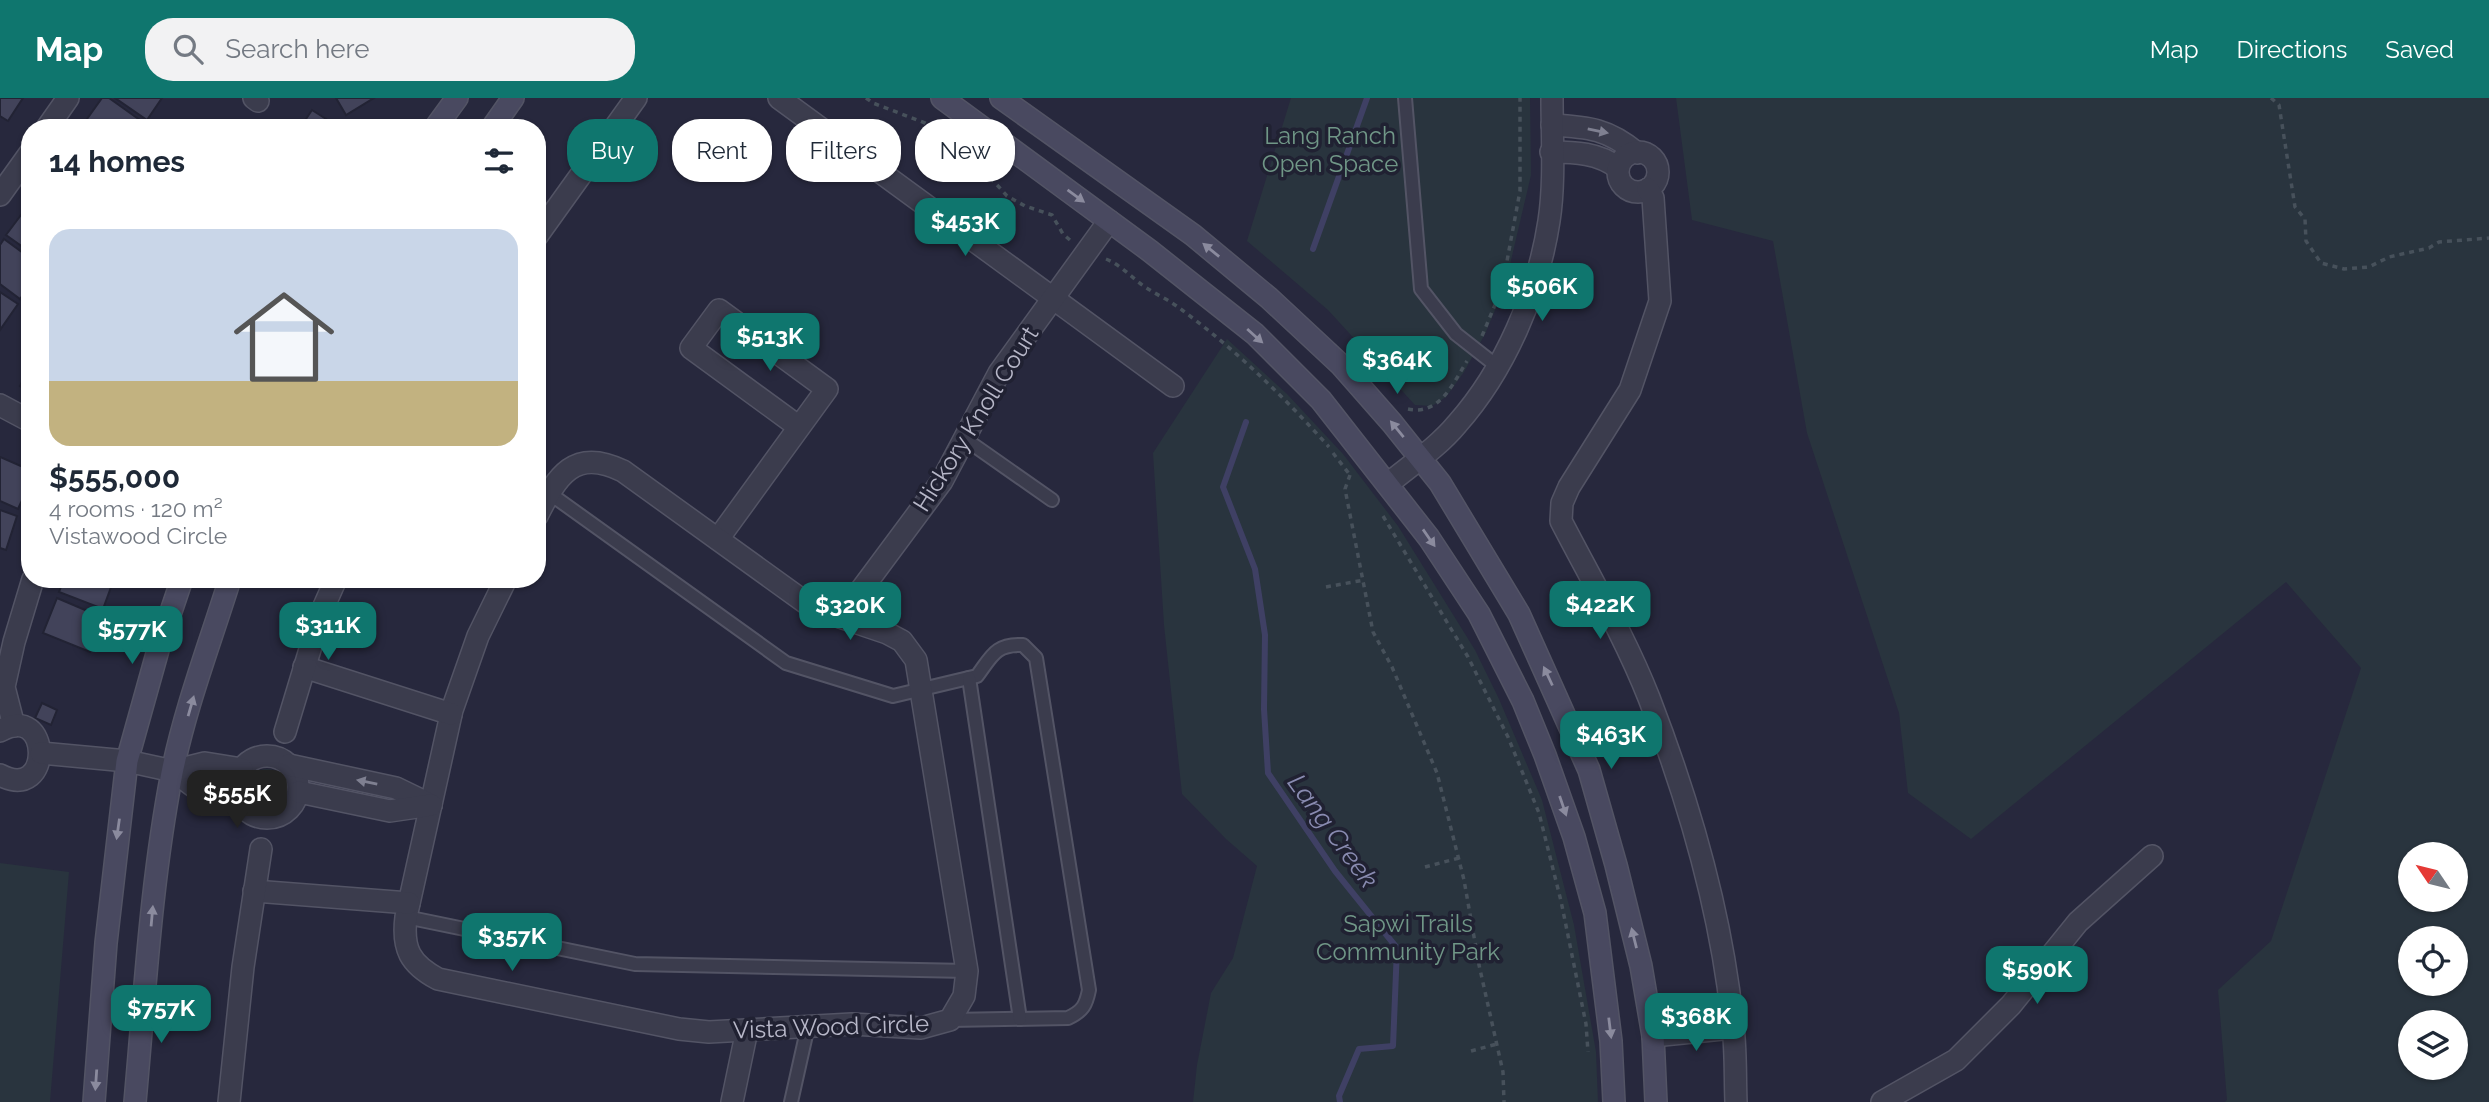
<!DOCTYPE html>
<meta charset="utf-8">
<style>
body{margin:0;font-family:Raleway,sans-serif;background:#f2f2f3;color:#1f2937;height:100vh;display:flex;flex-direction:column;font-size:26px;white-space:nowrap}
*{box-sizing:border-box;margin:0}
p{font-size:23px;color:#747a83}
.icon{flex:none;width:38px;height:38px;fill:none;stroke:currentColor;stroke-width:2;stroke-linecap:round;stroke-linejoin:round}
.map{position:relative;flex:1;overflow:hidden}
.sheet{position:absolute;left:21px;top:21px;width:525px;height:469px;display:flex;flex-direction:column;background:#fff;border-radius:28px;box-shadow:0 2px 5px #0004}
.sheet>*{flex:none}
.banner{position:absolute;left:567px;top:21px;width:665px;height:63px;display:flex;gap:14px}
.needle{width:46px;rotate:305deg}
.fabs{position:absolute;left:2398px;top:744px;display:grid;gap:14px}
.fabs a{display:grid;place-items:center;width:70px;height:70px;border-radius:50%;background:#fff;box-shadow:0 2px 5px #0004;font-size:35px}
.price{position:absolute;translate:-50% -60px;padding:0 16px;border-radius:14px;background:#0f766e;color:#fff;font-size:23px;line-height:46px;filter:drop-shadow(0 2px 4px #0008)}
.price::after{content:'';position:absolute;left:50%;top:42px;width:21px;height:16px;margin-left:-10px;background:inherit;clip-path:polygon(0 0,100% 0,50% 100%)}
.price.on{background:#222;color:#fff}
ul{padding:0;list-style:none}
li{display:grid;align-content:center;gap:14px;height:371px;padding:0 28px}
li span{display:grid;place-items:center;height:217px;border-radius:21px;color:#555}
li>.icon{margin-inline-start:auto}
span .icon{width:126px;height:126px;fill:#fffc;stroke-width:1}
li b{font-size:30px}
h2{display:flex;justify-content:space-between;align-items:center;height:84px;padding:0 28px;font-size:30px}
.pill{padding:0 24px;border-radius:28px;background:#fff;box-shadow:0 2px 5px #0004;font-size:24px;line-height:63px}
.pill.on{background:#0f766e;color:#fff}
header{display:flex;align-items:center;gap:42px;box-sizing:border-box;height:98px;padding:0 35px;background:#0f766e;color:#fff}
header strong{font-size:33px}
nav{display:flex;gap:38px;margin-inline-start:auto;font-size:24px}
.search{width:490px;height:63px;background:#f2f2f3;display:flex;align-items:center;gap:18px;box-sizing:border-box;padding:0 24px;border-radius:28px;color:#747a83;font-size:26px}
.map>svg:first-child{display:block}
</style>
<header>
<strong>Map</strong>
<div class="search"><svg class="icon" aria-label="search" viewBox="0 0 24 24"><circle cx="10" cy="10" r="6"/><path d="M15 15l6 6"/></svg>Search here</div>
<nav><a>Map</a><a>Directions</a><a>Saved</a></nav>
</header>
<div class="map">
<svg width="2489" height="1004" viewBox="0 0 2489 1004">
<rect width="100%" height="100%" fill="#27283d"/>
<g fill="#29343e" fill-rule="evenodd">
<polygon points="1291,0 1530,0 1531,77 1505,188 1485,236 1464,274 1446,299 1432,308 1415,307 1328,212 1247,143"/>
<path d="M1676,0H2489V1004H2225L2227,1002L2218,892L2271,843L2361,570L2286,484L1971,741L1908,695L1899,615L1807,335L1773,143L1692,122ZM2410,756H2455V802H2410ZM2455,840V886H2410V840ZM2455,924V970H2410V924Z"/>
<polygon points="1227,241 1287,296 1343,356 1398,428 1475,552 1499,601 1542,702 1574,827 1596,954 1598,1004 1193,1004 1197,967 1211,895 1233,860 1257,768 1226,741 1182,696 1164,527 1153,355"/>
<circle cx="267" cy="690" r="19"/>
<polygon points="0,765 69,774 50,1004 0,1004"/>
</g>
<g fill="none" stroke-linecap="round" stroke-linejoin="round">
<g stroke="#3f4064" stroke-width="6">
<polyline points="1313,151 1367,0"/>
<polyline points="1246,324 1223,389 1255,471 1265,537 1264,611 1268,675 1335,773 1397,850 1393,948 1359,951 1339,998 1340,1004"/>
</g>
</g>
<g fill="#42435a" stroke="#222334" stroke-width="2">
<polygon points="0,0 23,0 8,23 0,18"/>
<polygon points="102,0 109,0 144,25 141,30 84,30 82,28"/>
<polygon points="115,0 162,0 147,22"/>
<polygon points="336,0 374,0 346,17"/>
<polygon points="312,12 340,30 300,30"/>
<polygon points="30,105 30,154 6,137"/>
<polygon points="4,141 30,160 30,187 20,201 0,186 0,147"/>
<polygon points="0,194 18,206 0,232"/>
<polygon points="30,269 30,293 20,288"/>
<polygon points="0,359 30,372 30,385 18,411 0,403"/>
<polygon points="0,412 17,418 6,452 0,450"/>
<polygon points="64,481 114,481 103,511 59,494"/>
<polygon points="57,500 104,520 90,554 43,535"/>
<polygon points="42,605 57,612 51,627 35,620"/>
</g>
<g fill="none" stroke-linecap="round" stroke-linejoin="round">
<g stroke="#535465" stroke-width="16">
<g id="lane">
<polyline points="1405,0 1421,191 1456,236 1498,269"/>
<polyline points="965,341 1052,402"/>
<path d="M549,395L786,565L893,598L977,578C992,558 995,546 1023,547L1036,560L1089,892C1086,907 1083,913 1068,920L950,922"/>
<polyline points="969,580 1020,921"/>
<polyline points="406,819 635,866 967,873"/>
<polyline points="791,1004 808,928"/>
</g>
</g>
<g stroke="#535465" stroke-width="24">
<g id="street">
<polyline points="254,0 258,3"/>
<polyline points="779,0 1173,288"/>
<path d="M1552,27C1589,29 1608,31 1637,55"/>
<polyline points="47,30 68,0"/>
<path d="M1551,54C1575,54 1599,55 1618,70"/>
<circle cx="1638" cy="74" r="20"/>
<path d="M1648,91L1653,100L1660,203L1630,292L1569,389L1562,405L1561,423C1591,481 1625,539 1649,600C1690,706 1722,816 1733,929C1736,954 1735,979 1736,1004"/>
<polyline points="0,97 30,55"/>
<polyline points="537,138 636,0"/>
<polyline points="0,307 30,323"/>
<path d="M1388,386C1411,367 1438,349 1457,326C1505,272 1538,195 1549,123C1555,85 1552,39 1552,0"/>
<polyline points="718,441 827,291 719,212 691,250 799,329"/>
<path d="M506,481L478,538L452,612L406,819C402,851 410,866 438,881L679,931L709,934L852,926L921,930L950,922L964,898L967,873L916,562L902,543L887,535L813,510L623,373C574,349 557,378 537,418"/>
<polyline points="841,519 942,383 999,275 1109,123"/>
<polyline points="304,569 451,616"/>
<polyline points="14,628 4,589 14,544 33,481"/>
<path d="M0,633C51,603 54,705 0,677"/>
<polyline points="285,634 321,515 336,481"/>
<polyline points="41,655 127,663 173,673 200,693 239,703"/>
<circle cx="267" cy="689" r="31"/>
<polyline points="289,667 396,690 431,707"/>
<polyline points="173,673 205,665 242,671"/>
<polyline points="299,694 390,713 431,707"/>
<polyline points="254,793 409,805"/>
<polyline points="1653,938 1733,930"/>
<polyline points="229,1004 243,869 261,751"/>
<polyline points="732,1004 747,932"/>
<polyline points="1882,1004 1956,962 2011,907 2078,824 2152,758"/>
</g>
</g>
<g stroke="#535465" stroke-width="24">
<g id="secondary">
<polyline points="942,0 1150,153 1255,236 1321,302 1429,440 1479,516 1523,603 1545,657 1574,739 1595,815 1611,943 1614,1004"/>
<polyline points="1001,0 1193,137 1269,200 1341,267 1392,325 1440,385 1519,516 1589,672 1616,767 1641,868 1653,938 1656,1004"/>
<polyline points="435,30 457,0"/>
<polyline points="492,30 513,0"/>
<polyline points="94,1004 106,845 127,663 158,552 182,481"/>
<path d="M135,1004C145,894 151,783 172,675C185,610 210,545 230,481"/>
</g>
</g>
<g stroke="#47515b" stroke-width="3.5" stroke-dasharray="5 5" stroke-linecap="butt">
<polyline points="866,0 873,5 925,25 940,34 971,58 1007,98 1025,108 1052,117 1063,136 1071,143"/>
<polyline points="2271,0 2279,7 2295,109 2305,121 2306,143 2321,165 2344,171 2369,169 2389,159 2429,150 2439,144 2489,140"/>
<path d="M1106,161C1121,167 1132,180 1145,189C1157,197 1171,203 1182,212C1236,252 1284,299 1329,349"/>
<polyline points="1482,238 1502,190 1520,93 1520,0"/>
<path d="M1408,311C1440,318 1453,285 1467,263"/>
<polyline points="1333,355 1350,377"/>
<polyline points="1350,377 1345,391 1373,534 1392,569 1437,675 1464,782 1479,867 1503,974 1504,1004"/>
<polyline points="1383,418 1468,559 1508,639 1539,715 1561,803 1586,926 1588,954"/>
<polyline points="1326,489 1364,482"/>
<polyline points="1425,769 1459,760"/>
<polyline points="1471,953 1497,946"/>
</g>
<use href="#lane" stroke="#3b3c4d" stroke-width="12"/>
<use href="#street" stroke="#3b3c4d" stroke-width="21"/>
<use href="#secondary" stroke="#494960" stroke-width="21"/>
</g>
<defs><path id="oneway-solid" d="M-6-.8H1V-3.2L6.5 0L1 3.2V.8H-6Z" transform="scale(1.75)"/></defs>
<g fill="#7f8091">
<use href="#oneway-solid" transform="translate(1598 33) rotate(12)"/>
<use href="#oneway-solid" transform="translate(367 684) rotate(-168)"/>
</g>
<g fill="#8b8b9e">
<use href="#oneway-solid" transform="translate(1076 98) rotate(36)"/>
<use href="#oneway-solid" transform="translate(1211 152) rotate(-141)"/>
<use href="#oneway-solid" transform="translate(1255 238) rotate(42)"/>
<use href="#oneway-solid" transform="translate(1397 331) rotate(-129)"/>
<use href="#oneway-solid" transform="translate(1429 440) rotate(55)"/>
<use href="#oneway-solid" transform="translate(1548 578) rotate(-115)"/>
<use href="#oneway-solid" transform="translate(191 608) rotate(-74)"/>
<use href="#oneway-solid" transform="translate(1563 708) rotate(71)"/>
<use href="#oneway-solid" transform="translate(118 731) rotate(98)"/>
<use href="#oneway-solid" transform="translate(152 818) rotate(-85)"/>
<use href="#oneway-solid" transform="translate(1634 840) rotate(-104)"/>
<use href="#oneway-solid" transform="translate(1610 930) rotate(83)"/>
<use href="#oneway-solid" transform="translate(96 982) rotate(94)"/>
</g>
<g text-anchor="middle" stroke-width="7" stroke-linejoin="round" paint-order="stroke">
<g font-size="24" fill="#709787" stroke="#202132">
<text x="1330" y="46">Lang Ranch<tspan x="1330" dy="28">Open Space</tspan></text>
<text x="1408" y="834">Sapwi Trails<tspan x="1408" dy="28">Community Park</tspan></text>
</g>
<g font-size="24" fill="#b7b7c8" stroke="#202132">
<text transform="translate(976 321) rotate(-58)" y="8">Hickory Knoll Court</text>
<text transform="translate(831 929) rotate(-2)" y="8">Vista Wood Circle</text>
</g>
<g font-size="26" font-style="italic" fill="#898bb1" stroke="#202132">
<text transform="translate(1333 733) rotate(54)" y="9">Lang Creek</text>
</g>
</g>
</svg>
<div class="fabs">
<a><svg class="needle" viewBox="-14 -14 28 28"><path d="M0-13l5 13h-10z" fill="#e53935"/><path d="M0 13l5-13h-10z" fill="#747a83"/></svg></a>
<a><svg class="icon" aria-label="locate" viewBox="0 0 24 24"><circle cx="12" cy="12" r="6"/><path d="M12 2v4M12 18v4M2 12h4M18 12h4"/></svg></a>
<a><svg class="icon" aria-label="layers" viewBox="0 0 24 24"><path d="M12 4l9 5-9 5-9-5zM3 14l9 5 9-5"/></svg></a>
</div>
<b class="price" style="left:965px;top:160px">$453K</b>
<b class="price" style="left:1542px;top:225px">$506K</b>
<b class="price" style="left:770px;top:275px">$513K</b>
<b class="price" style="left:1397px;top:298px">$364K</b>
<b class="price" style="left:1600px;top:543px">$422K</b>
<b class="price" style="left:850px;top:544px">$320K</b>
<b class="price" style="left:328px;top:564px">$311K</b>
<b class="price" style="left:132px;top:568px">$577K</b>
<b class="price" style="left:1611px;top:673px">$463K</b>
<b class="price on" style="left:237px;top:732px">$555K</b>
<b class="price" style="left:512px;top:875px">$357K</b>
<b class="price" style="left:2037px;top:908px">$590K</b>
<b class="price" style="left:161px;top:947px">$757K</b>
<b class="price" style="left:1696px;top:955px">$368K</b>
<div class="banner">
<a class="pill on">Buy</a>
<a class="pill">Rent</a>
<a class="pill">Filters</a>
<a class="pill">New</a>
</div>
<section class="sheet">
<h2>14 homes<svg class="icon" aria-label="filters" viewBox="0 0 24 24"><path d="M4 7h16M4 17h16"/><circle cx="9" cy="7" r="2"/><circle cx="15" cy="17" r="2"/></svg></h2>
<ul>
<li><span style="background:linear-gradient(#c9d6e8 70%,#c2b280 0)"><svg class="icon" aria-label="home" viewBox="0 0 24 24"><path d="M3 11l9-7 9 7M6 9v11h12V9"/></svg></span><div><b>$555,000</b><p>4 rooms · 120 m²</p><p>Vistawood Circle</p></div></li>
</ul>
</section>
</div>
